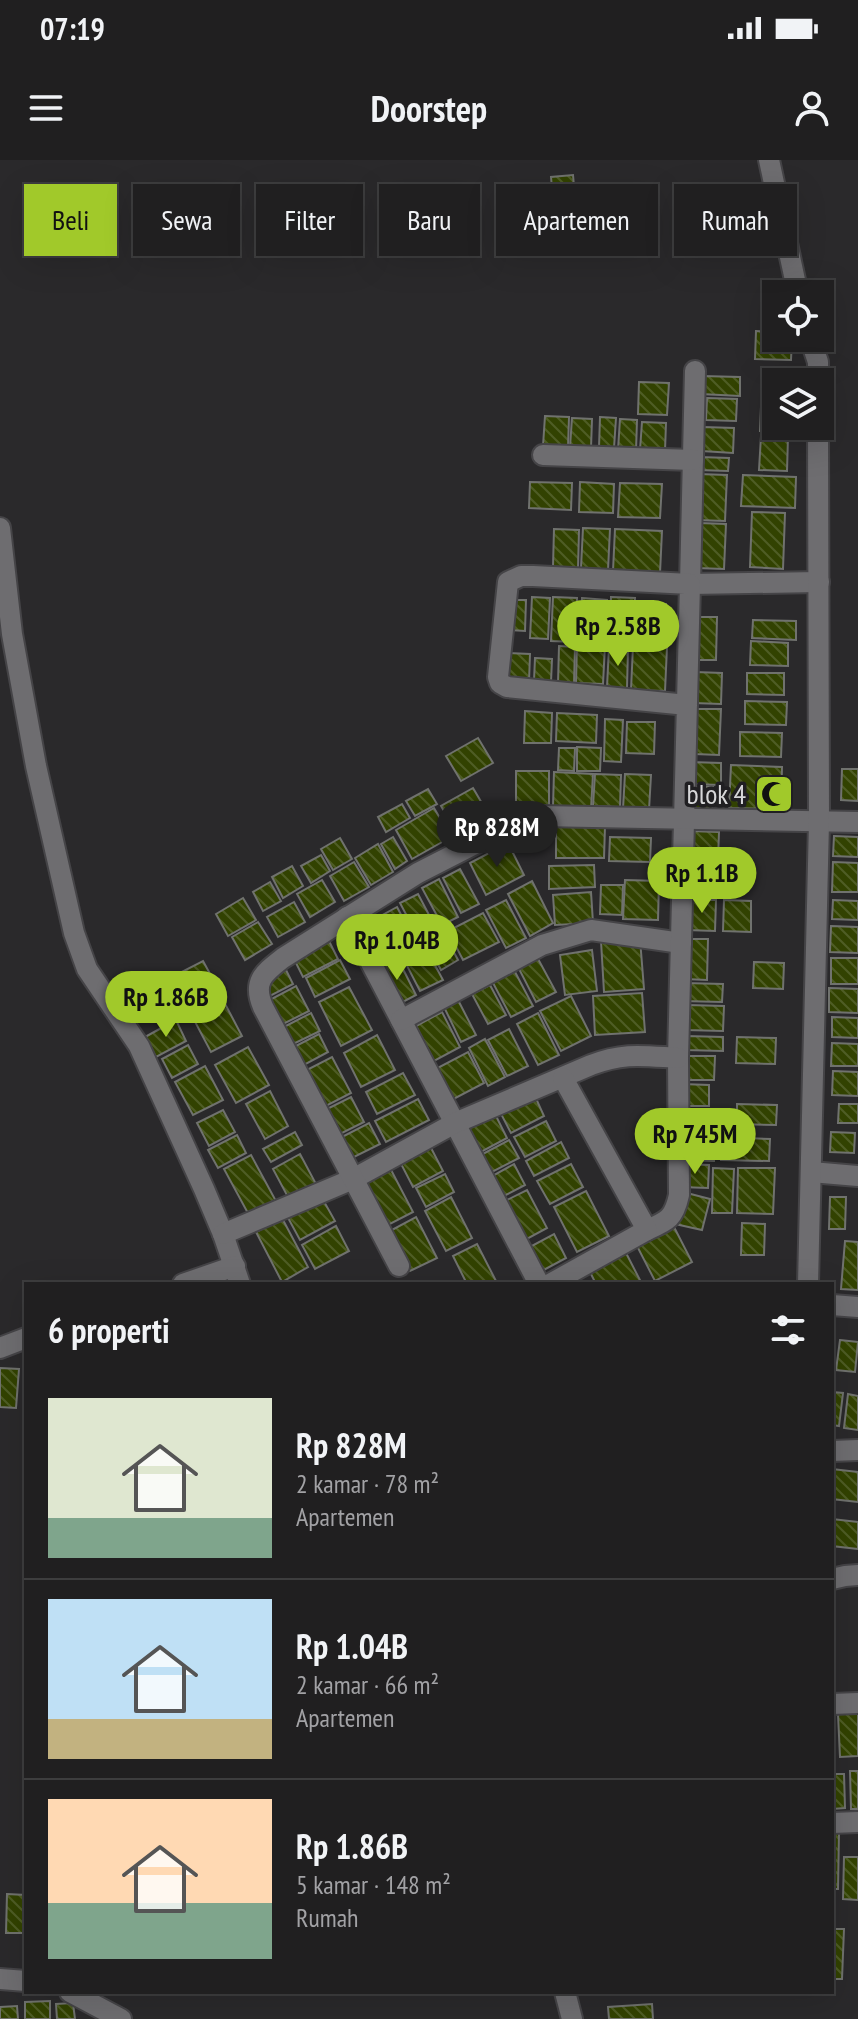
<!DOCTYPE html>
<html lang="id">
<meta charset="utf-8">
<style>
body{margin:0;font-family:"PT Sans Narrow",sans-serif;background:#2d2c2d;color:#f1f3f6;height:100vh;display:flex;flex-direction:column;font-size:30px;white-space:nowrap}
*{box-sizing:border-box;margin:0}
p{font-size:26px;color:#a2a2a5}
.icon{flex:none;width:44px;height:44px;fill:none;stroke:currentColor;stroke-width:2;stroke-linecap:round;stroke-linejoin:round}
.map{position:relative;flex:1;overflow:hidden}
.drawer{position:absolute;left:24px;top:1122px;width:810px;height:712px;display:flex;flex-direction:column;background:#201f20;border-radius:0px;box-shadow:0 8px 32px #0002,0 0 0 2px #3d3d3e}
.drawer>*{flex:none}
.banner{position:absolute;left:24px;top:24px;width:810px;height:72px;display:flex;gap:16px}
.tools{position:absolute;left:762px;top:120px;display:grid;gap:16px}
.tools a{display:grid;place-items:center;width:72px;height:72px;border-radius:0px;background:#201f20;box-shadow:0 8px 32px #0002,0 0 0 2px #3d3d3e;font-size:40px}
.price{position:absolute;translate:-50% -68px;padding:0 18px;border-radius:28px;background:#a1c92a;color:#111;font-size:26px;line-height:52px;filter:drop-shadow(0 2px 4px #0008)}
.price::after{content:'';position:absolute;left:50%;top:48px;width:24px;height:18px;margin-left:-12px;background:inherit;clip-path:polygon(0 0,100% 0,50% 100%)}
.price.current{background:#222;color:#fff}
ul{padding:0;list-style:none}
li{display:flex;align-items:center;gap:24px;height:200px;padding:0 24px}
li+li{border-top:2px solid #3d3d3e}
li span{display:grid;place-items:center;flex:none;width:224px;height:160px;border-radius:0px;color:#555}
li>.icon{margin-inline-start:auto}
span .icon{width:96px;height:96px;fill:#fffc;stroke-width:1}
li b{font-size:34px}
h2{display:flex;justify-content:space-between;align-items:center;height:96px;padding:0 24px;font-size:34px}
.tag{padding:0 28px;border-radius:0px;background:#201f20;box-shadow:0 8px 32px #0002,0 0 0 2px #3d3d3e;font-size:28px;line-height:72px}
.tag.current{background:#a1c92a;color:#111}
.status{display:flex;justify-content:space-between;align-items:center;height:56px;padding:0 40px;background:#201f20;direction:ltr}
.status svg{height:22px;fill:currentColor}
header{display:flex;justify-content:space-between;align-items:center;height:104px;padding:0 24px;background:#201f20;font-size:36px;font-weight:600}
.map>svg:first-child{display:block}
</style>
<div class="status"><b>07:19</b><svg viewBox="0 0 49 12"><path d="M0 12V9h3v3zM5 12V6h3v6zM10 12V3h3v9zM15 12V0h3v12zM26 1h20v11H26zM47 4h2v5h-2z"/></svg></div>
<header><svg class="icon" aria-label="menu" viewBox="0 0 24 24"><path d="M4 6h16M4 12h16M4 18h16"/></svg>Doorstep<svg class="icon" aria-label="person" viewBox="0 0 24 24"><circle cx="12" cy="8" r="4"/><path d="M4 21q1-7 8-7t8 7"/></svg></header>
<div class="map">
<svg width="858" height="1859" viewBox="0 0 858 1859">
<defs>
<pattern id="building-back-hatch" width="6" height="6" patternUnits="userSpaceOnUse" patternTransform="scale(2)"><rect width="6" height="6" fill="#324201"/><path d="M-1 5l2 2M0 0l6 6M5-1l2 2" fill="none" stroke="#4f5d25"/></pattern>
</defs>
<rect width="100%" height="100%" fill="#2a292b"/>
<g fill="url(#building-back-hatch)" stroke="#70726e" stroke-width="2">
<polygon points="573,15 576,49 554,51 551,17"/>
<polygon points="756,171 776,172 776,178 792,178 791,200 755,199"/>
<polygon points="702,216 740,217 740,236 701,234"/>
<polygon points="639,222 669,223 667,255 638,254"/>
<polygon points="762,223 776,223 776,266 791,266 791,272 760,271"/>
<polygon points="707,238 737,239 736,261 706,260"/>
<polygon points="545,256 569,257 568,287 543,286"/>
<polygon points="600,257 616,258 614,288 599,288"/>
<polygon points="572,258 592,259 591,288 570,287"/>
<polygon points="620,259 637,260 636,291 618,290"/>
<polygon points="642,262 666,263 665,291 640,290"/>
<polygon points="703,267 734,268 733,293 702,291"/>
<polygon points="761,276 788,277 787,311 759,310"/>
<polygon points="699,297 729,298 728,311 699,310"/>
<polygon points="698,314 727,315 725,361 697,360"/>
<polygon points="743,315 796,317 795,348 741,346"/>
<polygon points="530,322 572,323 571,350 529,348"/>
<polygon points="580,322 614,324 613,353 579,352"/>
<polygon points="620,323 662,324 660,358 618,357"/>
<polygon points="752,352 785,353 783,409 750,407"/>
<polygon points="699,363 726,364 724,409 697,408"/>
<polygon points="583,368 610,369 608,410 581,408"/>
<polygon points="554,369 579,370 578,408 553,407"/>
<polygon points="615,369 662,371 660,413 613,411"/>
<polygon points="532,437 550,438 548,479 530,478"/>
<polygon points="553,437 577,438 575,482 551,481"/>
<polygon points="611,437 635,438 633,478 610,477"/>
<polygon points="582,438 607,440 605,478 581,477"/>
<polygon points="512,440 526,440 525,471 510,470"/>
<polygon points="639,443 666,444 665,473 638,472"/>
<polygon points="694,457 717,457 716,500 693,500"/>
<polygon points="753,460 796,461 796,480 752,478"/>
<polygon points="751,481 788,483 788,506 750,505"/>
<polygon points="577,484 605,485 603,524 576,523"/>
<polygon points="559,486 575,487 574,524 558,524"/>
<polygon points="633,486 667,487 665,531 631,530"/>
<polygon points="609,487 628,488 627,528 607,527"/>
<polygon points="505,493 530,494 529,522 504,521"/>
<polygon points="535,498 552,499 551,522 534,521"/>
<polygon points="695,512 722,513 721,544 694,543"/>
<polygon points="747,513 784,513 784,535 747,534"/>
<polygon points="745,541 787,542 786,565 745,564"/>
<polygon points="696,549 721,549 719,595 695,594"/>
<polygon points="525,551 552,553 551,583 524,583"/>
<polygon points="557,553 597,555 596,583 556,581"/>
<polygon points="605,559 623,560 621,602 604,601"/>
<polygon points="627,562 655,562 654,594 626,593"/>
<polygon points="740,572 782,573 781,597 740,596"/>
<polygon points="478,578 493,603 461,621 446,596"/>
<polygon points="577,587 601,588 600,611 577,611"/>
<polygon points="559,588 575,588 574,611 558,610"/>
<polygon points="690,602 721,603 721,625 690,624"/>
<polygon points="731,605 782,607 781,649 729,648"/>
<polygon points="842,609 858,609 858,641 841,640"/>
<rect x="516" y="611" width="33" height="37"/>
<polygon points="554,612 593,614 591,649 553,647"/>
<polygon points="595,614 621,615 620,647 593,646"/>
<polygon points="625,614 651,615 649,650 623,649"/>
<polygon points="686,626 713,627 712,652 685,651"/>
<polygon points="473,628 490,657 458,676 441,646"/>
<polygon points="428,629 437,644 415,656 406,641"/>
<polygon points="402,644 410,658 386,672 378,657"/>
<polygon points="434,648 451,677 412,699 396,670"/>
<polygon points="556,666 605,666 604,698 556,698"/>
<polygon points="689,671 719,672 718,699 688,698"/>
<polygon points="834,676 858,677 858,697 833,696"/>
<polygon points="393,677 407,701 395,709 381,684"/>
<polygon points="610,677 651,678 650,702 609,701"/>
<polygon points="340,678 352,699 333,710 321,689"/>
<polygon points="508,683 524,715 486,735 470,703"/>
<polygon points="378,684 393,712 371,725 355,698"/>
<polygon points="321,695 330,711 311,723 301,706"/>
<polygon points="354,702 369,727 344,741 330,716"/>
<polygon points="833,702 858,703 858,732 832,732"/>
<polygon points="688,704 714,705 714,730 687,729"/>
<polygon points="594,705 595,727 549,729 549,706"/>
<polygon points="292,706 303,726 283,738 272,717"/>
<polygon points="460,709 479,744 461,753 443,718"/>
<polygon points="439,719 458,757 442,765 422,728"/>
<polygon points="322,720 335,742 310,757 297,734"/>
<polygon points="625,720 659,721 658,760 623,759"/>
<polygon points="532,721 553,763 530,776 508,734"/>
<polygon points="270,722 281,741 263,751 253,732"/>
<polygon points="601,725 623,725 622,755 600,754"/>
<polygon points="591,732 593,763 555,765 553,735"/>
<polygon points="418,734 437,770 419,779 400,743"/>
<polygon points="243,738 256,760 228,776 216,754"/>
<polygon points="506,740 526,778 506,788 486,750"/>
<polygon points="688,740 716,740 715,771 687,770"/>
<polygon points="724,740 751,741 751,772 723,771"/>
<polygon points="833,740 858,741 858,760 832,759"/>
<polygon points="294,742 305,762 278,777 267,757"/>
<polygon points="397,747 415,781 396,790 379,757"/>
<polygon points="483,753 499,782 463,800 448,771"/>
<polygon points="373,755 392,792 374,802 355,765"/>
<polygon points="258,762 272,784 245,800 232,777"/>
<polygon points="831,766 858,767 858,793 830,792"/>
<polygon points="444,774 458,800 441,810 427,783"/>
<polygon points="328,779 338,799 303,817 293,797"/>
<polygon points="640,779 644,829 604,832 601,781"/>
<polygon points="687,779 708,779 707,820 685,819"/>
<polygon points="424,785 443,820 420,831 402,796"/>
<polygon points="592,790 597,831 565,835 560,795"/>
<polygon points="537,797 556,832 536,842 518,807"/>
<rect x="831" y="798" width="27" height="26"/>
<polygon points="398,799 416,835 397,845 378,810"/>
<polygon points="340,800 350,819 315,837 306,818"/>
<polygon points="203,801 221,834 187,852 170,818"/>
<polygon points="754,802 784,803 783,829 753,828"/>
<polygon points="286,810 293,824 268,837 261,823"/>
<polygon points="514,810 533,846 511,857 492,821"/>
<polygon points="684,823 723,824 722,842 683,841"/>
<polygon points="490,825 506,855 488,864 472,834"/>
<polygon points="296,826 309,851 277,867 264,843"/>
<polygon points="349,827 372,870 341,886 319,842"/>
<polygon points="829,828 858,829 858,853 829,852"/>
<polygon points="642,833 645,872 595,875 593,836"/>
<polygon points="571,836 591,876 561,891 540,851"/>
<polygon points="223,840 242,876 211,892 192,856"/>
<polygon points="458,840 476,875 461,882 444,847"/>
<polygon points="687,845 724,846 723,871 686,870"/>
<polygon points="442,852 460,887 434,901 416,866"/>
<polygon points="311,853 320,871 289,886 280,869"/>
<polygon points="538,853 559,895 538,905 517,864"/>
<polygon points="832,857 858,858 858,878 832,877"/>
<polygon points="176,860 186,881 156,897 145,877"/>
<polygon points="509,869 528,906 507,916 488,880"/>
<polygon points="319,874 328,892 302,906 292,888"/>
<polygon points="377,875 395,910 361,927 344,893"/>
<polygon points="686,876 723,877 723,891 686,890"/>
<polygon points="737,877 776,878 775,904 736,903"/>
<polygon points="485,879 505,917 488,926 469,888"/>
<polygon points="832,883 858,884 858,906 831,906"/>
<polygon points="188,885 198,904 172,918 162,899"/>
<polygon points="248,887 269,925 236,943 215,905"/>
<polygon points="468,892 484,923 446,943 430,912"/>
<polygon points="684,896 715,896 714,920 683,920"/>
<polygon points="332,897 351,933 320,949 301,913"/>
<polygon points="205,906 223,940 193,955 175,922"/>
<polygon points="833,911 858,912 858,936 832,935"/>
<polygon points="403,913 415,935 377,954 366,932"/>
<polygon points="682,924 709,925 709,946 681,946"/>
<polygon points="270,931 288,966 265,979 246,944"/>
<polygon points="533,932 544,956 511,973 499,950"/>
<polygon points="351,937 364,962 338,975 325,950"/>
<polygon points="418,939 429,960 386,982 375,961"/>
<polygon points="737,944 777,945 776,965 737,964"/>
<polygon points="839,944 858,944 858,963 838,963"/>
<polygon points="223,950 235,972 209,986 197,963"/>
<polygon points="494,952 507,978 479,993 465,967"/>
<polygon points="683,953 707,953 706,970 683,969"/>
<polygon points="546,961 556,981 525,997 514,977"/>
<polygon points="369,963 380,984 350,999 340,978"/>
<polygon points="295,972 302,985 271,1002 263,989"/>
<polygon points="831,972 855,973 854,993 830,992"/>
<polygon points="237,975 246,993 218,1008 208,990"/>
<polygon points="682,977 715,977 714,1001 681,1000"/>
<polygon points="722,977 770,979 769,1001 721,1000"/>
<polygon points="509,980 519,998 488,1014 479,996"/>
<polygon points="561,982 569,998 534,1016 526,1001"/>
<polygon points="429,984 443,1011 413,1027 399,1000"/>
<polygon points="300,994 316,1024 289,1039 273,1009"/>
<polygon points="251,995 277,1043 250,1057 224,1009"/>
<polygon points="514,1004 525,1025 500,1038 489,1018"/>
<polygon points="571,1004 583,1027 550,1044 537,1021"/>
<polygon points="682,1004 709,1005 708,1028 681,1027"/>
<polygon points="389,1006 413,1052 386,1066 362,1020"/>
<polygon points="713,1008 734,1009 732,1053 712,1053"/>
<polygon points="738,1008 775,1008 773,1054 737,1053"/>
<polygon points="445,1014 454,1032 426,1047 416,1028"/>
<polygon points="527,1030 547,1068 525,1080 505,1041"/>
<polygon points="586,1031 609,1076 577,1092 554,1047"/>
<polygon points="683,1032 710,1039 702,1070 675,1064"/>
<polygon points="451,1037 472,1078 446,1091 425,1051"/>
<polygon points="830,1037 846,1037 845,1069 829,1069"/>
<polygon points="322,1038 335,1061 300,1080 287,1056"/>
<polygon points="416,1057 437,1098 410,1111 390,1071"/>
<polygon points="282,1058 308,1107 282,1122 256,1072"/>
<polygon points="742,1063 765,1064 764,1095 741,1095"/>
<polygon points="336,1066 349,1091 315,1109 302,1085"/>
<polygon points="674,1067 692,1102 655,1121 637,1086"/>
<polygon points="554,1074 566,1098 540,1112 528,1088"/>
<polygon points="845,1081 858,1082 858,1130 841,1129"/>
<polygon points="477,1084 496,1121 489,1124 467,1124 453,1096"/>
<polygon points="625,1091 642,1124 596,1124 589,1110"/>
<polygon points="840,1180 858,1182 855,1212 836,1210"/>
<polygon points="0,1208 19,1209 16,1248 0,1247"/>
<polygon points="832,1232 843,1233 839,1266 832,1265"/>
<polygon points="848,1234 858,1236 858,1270 844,1268"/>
<polygon points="832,1309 858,1312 858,1342 832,1339"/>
<polygon points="832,1359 858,1362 858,1389 832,1386"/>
<polygon points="858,1553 858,1596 840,1597 838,1554"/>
<polygon points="850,1611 858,1611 858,1649 851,1649"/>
<polygon points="832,1614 844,1614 845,1648 832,1649"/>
<polygon points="832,1673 839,1673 838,1729 832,1729"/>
<polygon points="844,1697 858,1697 858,1740 843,1739"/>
<polygon points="7,1734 26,1735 26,1773 6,1773"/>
<polygon points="832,1769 844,1769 842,1819 832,1819"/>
<polygon points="50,1841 50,1859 25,1859 25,1842"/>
<polygon points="73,1843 75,1859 57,1859 56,1844"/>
<polygon points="652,1844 653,1859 609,1859 608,1847"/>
<polygon points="17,1846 18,1859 0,1859 0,1847"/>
</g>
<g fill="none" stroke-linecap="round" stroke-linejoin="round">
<g stroke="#454447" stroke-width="24">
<g id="street">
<polyline points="769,0 798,134"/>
<polyline points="810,178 818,202 818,222"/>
<polyline points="695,211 690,424 819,422"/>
<polyline points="543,295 693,300"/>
<polyline points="0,368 12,474 36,606 74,773 87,809 139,886 204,1029 223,1074 240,1124"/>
<polyline points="347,757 539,1124"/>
<polyline points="401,860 542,785 591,770 681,783"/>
<polyline points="811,1012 858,1016"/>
<path d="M647,1070C668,1061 674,1058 679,1035L678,898L690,424L533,416H521L508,422L498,517L500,523L507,527L687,545"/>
<path d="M223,1074L353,1019L455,963L591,905C624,892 644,896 678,898"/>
<path d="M399,1106L263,847C252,821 264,813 283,798L418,713L510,666L540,656L858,662"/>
<polyline points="183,1124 235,1106"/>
<polyline points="550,1124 647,1070 563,918"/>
<polyline points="808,1124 819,662 818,266"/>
<polyline points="832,1145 858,1147"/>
<polyline points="0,1188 26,1178"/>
<polyline points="832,1291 858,1290"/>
<polyline points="832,1419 845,1416 858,1415"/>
<polyline points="832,1544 858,1543"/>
<polyline points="832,1663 858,1662"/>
<polyline points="0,1819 26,1821"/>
<polyline points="70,1832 121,1859"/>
<polyline points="565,1832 572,1859"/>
</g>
</g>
<use href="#street" stroke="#6e6d70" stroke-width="20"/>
</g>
<defs>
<g id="mosque-square" transform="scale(2)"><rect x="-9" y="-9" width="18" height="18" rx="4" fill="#a1c92a" stroke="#201f22"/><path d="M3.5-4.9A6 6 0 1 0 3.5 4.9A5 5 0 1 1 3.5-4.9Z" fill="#111"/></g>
</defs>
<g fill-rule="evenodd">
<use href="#mosque-square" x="774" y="634"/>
</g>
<g text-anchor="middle" stroke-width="7" stroke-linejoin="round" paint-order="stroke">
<g font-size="28" fill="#d7d7d9" stroke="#201f22" text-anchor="end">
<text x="746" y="644">blok 4</text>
</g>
</g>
</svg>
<div class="tools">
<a><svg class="icon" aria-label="locate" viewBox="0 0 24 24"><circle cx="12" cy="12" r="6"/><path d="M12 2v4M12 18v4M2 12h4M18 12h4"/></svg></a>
<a><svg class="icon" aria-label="layers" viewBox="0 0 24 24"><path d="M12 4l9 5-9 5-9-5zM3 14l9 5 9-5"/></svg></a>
</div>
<b class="price" style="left:618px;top:508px">Rp 2.58B</b>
<b class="price current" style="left:497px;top:709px">Rp 828M</b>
<b class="price" style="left:702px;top:755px">Rp 1.1B</b>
<b class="price" style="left:397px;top:822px">Rp 1.04B</b>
<b class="price" style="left:166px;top:879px">Rp 1.86B</b>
<b class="price" style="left:695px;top:1016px">Rp 745M</b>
<div class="banner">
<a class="tag current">Beli</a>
<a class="tag">Sewa</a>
<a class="tag">Filter</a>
<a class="tag">Baru</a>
<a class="tag">Apartemen</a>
<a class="tag">Rumah</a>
</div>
<section class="drawer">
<h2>6 properti<svg class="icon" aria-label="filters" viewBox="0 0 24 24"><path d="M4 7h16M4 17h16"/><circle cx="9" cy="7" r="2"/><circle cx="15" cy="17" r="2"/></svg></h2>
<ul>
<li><span style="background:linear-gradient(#dfe7d0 75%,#7fa58c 0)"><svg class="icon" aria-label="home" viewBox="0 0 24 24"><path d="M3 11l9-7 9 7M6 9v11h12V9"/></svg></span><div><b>Rp 828M</b><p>2 kamar · 78 m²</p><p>Apartemen</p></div></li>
<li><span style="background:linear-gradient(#bfe0f5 75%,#c2b280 0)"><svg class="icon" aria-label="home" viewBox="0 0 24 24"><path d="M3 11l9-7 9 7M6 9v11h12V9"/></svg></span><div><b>Rp 1.04B</b><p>2 kamar · 66 m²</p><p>Apartemen</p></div></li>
<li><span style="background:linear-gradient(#ffd9b3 65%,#7fa58c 0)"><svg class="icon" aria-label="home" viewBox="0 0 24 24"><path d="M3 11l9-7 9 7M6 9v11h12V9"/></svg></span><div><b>Rp 1.86B</b><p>5 kamar · 148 m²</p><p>Rumah</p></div></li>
</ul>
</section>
</div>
